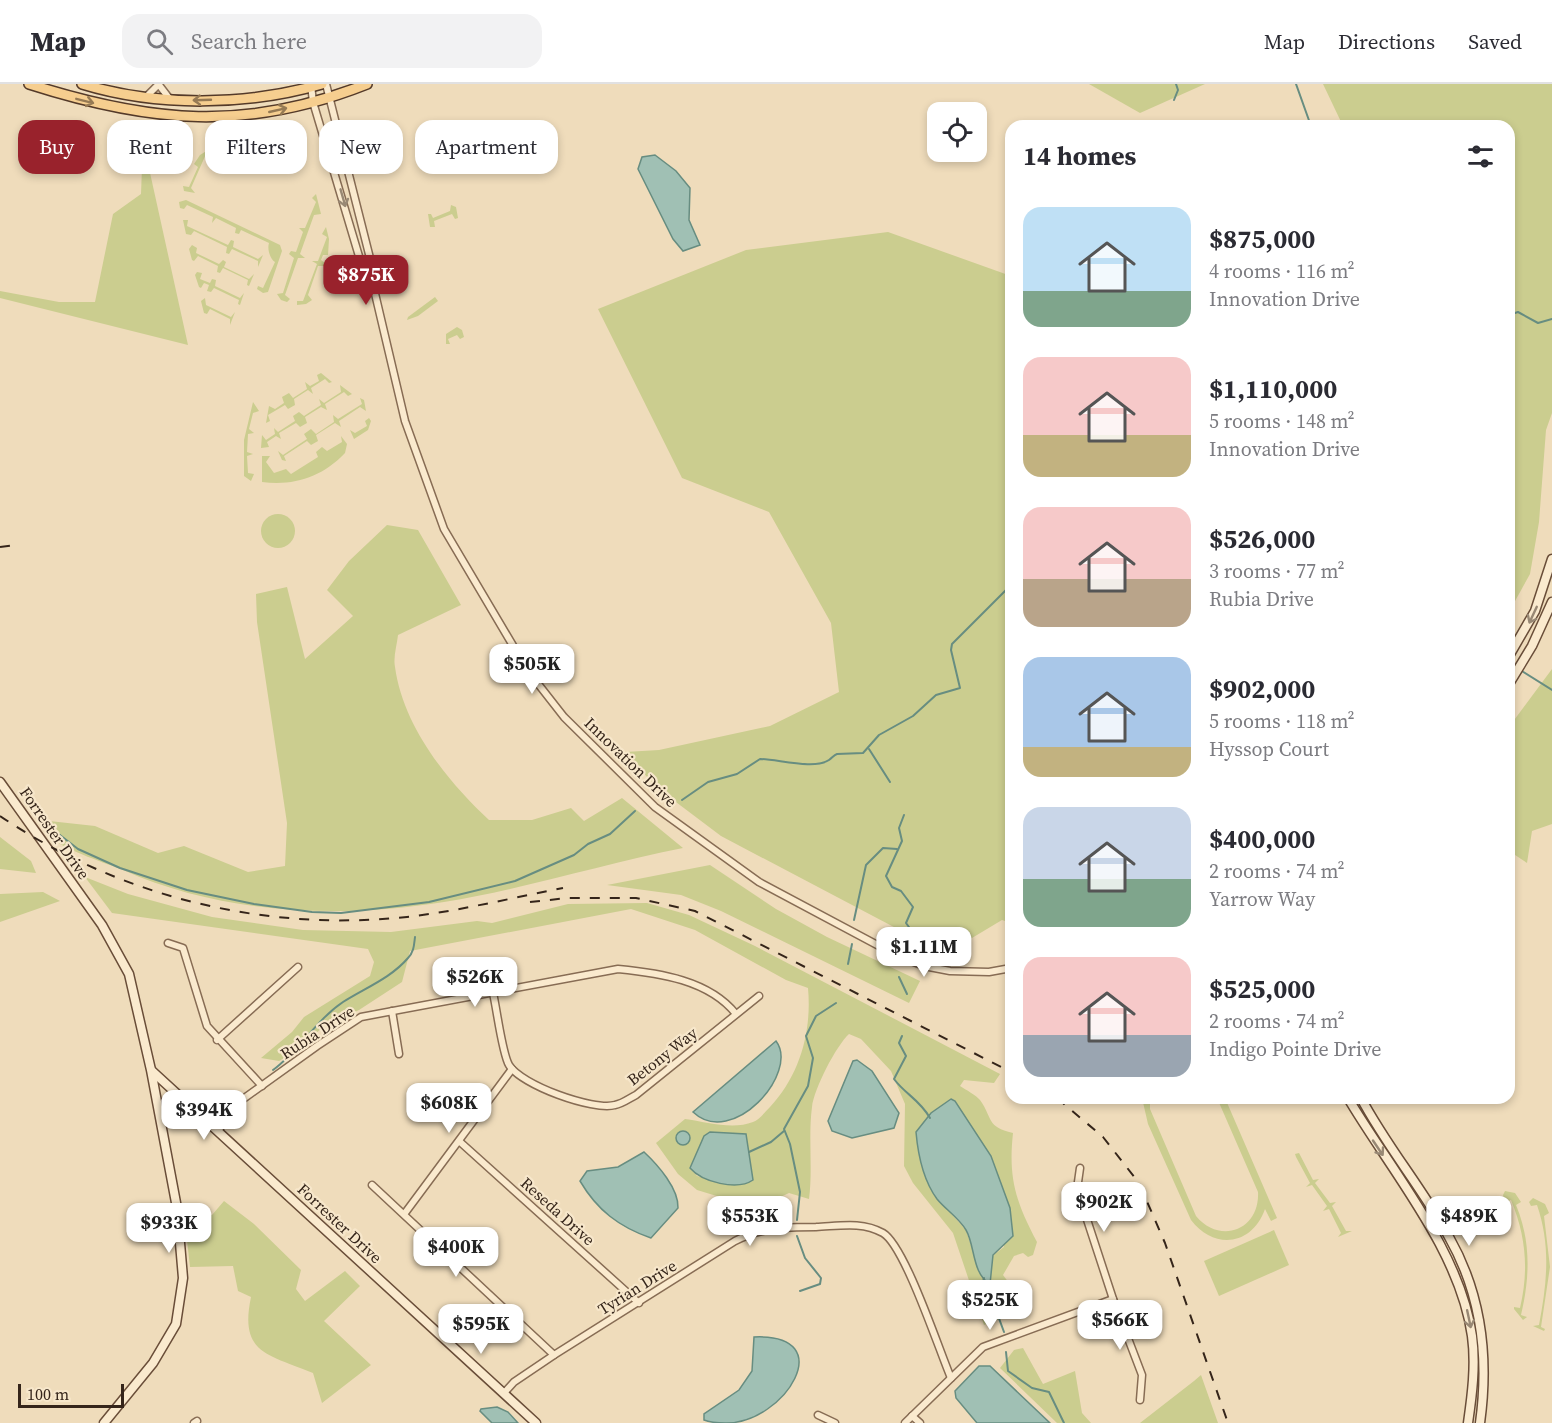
<!DOCTYPE html>
<meta charset="utf-8">
<style>
body{margin:0;font-family:"Source Serif 4",serif;background:#f2f2f3;color:#2b2b33;height:100vh;display:flex;flex-direction:column;font-size:22px;white-space:nowrap}
*{box-sizing:border-box;margin:0}
p{font-size:20px;color:#7c7c81}
.icon{flex:none;width:33px;height:33px;fill:none;stroke:currentColor;stroke-width:2;stroke-linecap:round;stroke-linejoin:round}
.map{position:relative;flex:1;overflow:hidden}
.details{position:absolute;left:1005px;top:36px;width:510px;height:984px;display:flex;flex-direction:column;background:#fff;border-radius:18px;box-shadow:0 3px 9px #0003}
.details>*{flex:none}
.hud{position:absolute;left:18px;top:36px;width:570px;height:54px;display:flex;gap:12px}
.buttons{position:absolute;left:927px;top:18px;display:grid;gap:12px}
.buttons a{display:grid;place-items:center;width:60px;height:60px;border-radius:12px;background:#fff;box-shadow:0 3px 9px #0003;font-size:30px}
.scale{position:absolute;left:18px;bottom:15px;width:106px;box-sizing:border-box;padding-left:6px;border:3px solid #35251a;border-top:0;font-size:16px;line-height:21px;white-space:nowrap;color:#35251a;-webkit-text-stroke:4px #f7e7cb;paint-order:stroke}
.price{position:absolute;translate:-50% -51px;padding:0 14px;border-radius:12px;background:#fff;color:#222;font-size:20px;line-height:39px;filter:drop-shadow(0 2px 3px #0008)}
.price::after{content:'';position:absolute;left:50%;top:36px;width:18px;height:14px;margin-left:-9px;background:inherit;clip-path:polygon(0 0,100% 0,50% 100%)}
.price.active{background:#99222c;color:#fff}
ul{padding:0;list-style:none}
li{display:flex;align-items:center;gap:18px;height:150px;padding:0 18px}
li span{display:grid;place-items:center;flex:none;width:168px;height:120px;border-radius:18px;color:#555}
li>.icon{margin-inline-start:auto}
span .icon{width:72px;height:72px;fill:#fffc;stroke-width:1}
li b{font-size:26px}
h2{display:flex;justify-content:space-between;align-items:center;height:72px;padding:0 18px;font-size:26px}
.tag{padding:0 21px;border-radius:18px;background:#fff;box-shadow:0 3px 9px #0003;font-size:21px;line-height:54px}
.tag.active{background:#99222c;color:#fff}
header{display:flex;align-items:center;gap:36px;box-sizing:border-box;height:84px;padding:0 30px;background:#fff;border-bottom:2px solid #e1e1e2}
header strong{font-size:28px}
nav{display:flex;gap:33px;margin-inline-start:auto;font-size:21px}
.search{width:420px;height:54px;background:#f2f2f3;display:flex;align-items:center;gap:15px;box-sizing:border-box;padding:0 21px;border-radius:18px;color:#7c7c81;font-size:22px}
.map>svg:first-child{display:block}
</style>
<header>
<strong>Map</strong>
<div class="search"><svg class="icon" aria-label="search" viewBox="0 0 24 24"><circle cx="10" cy="10" r="6"/><path d="M15 15l6 6"/></svg>Search here</div>
<nav><a>Map</a><a>Directions</a><a>Saved</a></nav>
</header>
<div class="map">
<svg width="1552" height="1339" viewBox="0 0 1552 1339">
<rect width="100%" height="100%" fill="#efdcbb"/>
<g fill="#cbcd8f" fill-rule="evenodd">
<polygon points="1089,0 1205,0 1140,29"/>
<polygon points="1323,0 1552,0 1552,329 1546,346 1539,438 1530,490 1509,528 1509,42 1343,42"/>
<polygon points="143,57 188,261 0,214 0,207 59,218 95,218 113,130 141,110"/>
<polygon points="208,66 212,66 213,71 206,70 191,104 195,109 184,107 183,102 189,103 198,83 194,80 200,71"/>
<polygon points="316,110 321,130 314,131 300,170 305,174 298,174 285,211 290,215 287,218 281,216 277,210 283,209 294,174 289,170 291,167 296,168 303,148 299,144 305,144 316,118 312,114"/>
<path d="M186,116L280,161L282,167L268,208L263,209L257,205L258,202L263,204L275,178C270,175 267,165 269,159L241,146L239,150L235,149L236,144L216,134L212,139L213,133L187,121L184,125L180,124L179,118Z"/>
<polygon points="451,121 456,123 458,134 455,135 452,130 434,137 435,143 430,143 428,130 431,130 433,134 450,127"/>
<polygon points="183,136 188,136 187,142 228,161 231,156 234,157 233,163 258,175 263,171 258,183 258,177 232,165 229,170 226,169 227,163 194,147 191,151 186,150"/>
<polygon points="326,143 329,155 328,171 323,171 321,176 325,179 324,182 318,182 308,211 312,216 306,220 297,221 297,217 303,217 317,180 312,177 318,177 327,153 322,150"/>
<polygon points="888,148 1011,192 1011,839 1002,836 972,854 928,861 721,752 656,703 625,668 659,666 770,642 839,608 831,539 769,428 682,394 598,225 746,166"/>
<polygon points="192,161 197,164 196,169 219,180 223,176 226,178 224,183 249,195 254,190 249,202 247,201 248,196 223,184 220,189 217,188 218,182 198,172 194,177 192,176 189,165"/>
<polygon points="197,188 202,189 200,195 210,199 212,195 216,196 215,202 240,214 244,209 240,221 238,220 239,216 214,204 211,208 207,207 209,201 204,199 201,204 199,203 195,191"/>
<polygon points="435,213 438,217 418,232 407,236 408,233"/>
<polygon points="205,214 206,221 231,233 235,228 230,241 230,235 210,225 207,230 204,229 201,217"/>
<polygon points="457,243 462,246 464,253 460,255 457,251 448,255 450,260 446,260 446,250"/>
<polygon points="321,289 332,298 329,299 325,295 311,304 313,310 308,306 294,315 295,321 288,325 285,321 268,331 270,337 266,339 269,322 275,325 284,319 282,313 289,309 293,314 307,305 305,298 310,302 319,297 317,291"/>
<polygon points="340,301 352,310 348,312 344,308 325,320 327,326 321,323 305,333 307,339 300,343 296,339 279,349 281,355 276,352 267,358 269,363 261,364 262,351 266,356 275,350 274,344 278,348 295,337 293,332 299,328 304,332 321,321 319,315 324,319 341,308"/>
<polygon points="360,314 364,316 366,327 360,323 339,337 341,343 335,339 316,351 318,357 311,361 307,357 284,372 286,377 282,376 278,367 283,371 307,355 304,350 311,345 316,350 334,338 333,331 338,335 362,320"/>
<polygon points="253,318 259,327 253,329 249,345 254,349 248,350 247,368 253,370 247,372 248,389 254,390 251,397 244,392 244,356"/>
<polygon points="369,334 371,337 368,346 354,355 350,346 355,349 367,342 365,337"/>
<path d="M341,352L347,360L345,369C322,393 295,402 262,398V372H270L266,378L274,389L286,385L291,390L318,373L316,368L322,363L327,367L342,358Z"/>
<circle cx="278" cy="447" r="17"/>
<path d="M387,441L418,446L461,521L398,551C397,561 393,573 395,583C403,642 447,697 489,736H532L571,724L584,737L622,714L683,764C603,780 524,805 444,818C338,835 222,830 123,786C108,780 66,766 56,757C50,752 45,743 40,736L95,742L158,769L184,762L248,788L285,782L287,739L257,538L256,510L287,503L305,575L353,532L327,506L349,477Z"/>
<polygon points="1552,585 1552,740 1532,747 1527,779 1509,767 1509,643"/>
<polygon points="0,753 31,777 36,789 0,785"/>
<polygon points="710,781 776,825 827,853 920,897 909,919 721,827 681,811 607,801"/>
<path d="M85,793L128,810L212,833L303,846L391,848L477,837L492,839L568,820L647,819L689,831L755,862L1000,990L994,999L964,996L960,1002C966,1006 976,1011 980,1016C993,1034 986,1043 1013,1049C1008,1095 1016,1118 1037,1158L1033,1171L1028,1173L1023,1169L1014,1172L1003,1191L1015,1207L1032,1222L984,1241L953,1149L913,1099L904,1082L905,1020L891,987L861,955L849,950C836,962 814,1005 812,1023C808,1053 813,1085 809,1115L789,1109L772,1117H753L720,1113L697,1106L678,1090L656,1059L685,1035C706,1038 733,1046 753,1038C759,1036 765,1028 770,1023C800,991 812,947 808,904L786,896L695,846L631,825L410,867L402,898L359,926L323,943L295,968L279,977L261,974L292,948L304,933L370,892L374,878L368,865L112,829ZM972,1046L991,1072L1004,1163L978,1183L966,1146L936,1113L918,1068ZM698,1068L721,1098L697,1092L690,1084Z"/>
<polygon points="43,808 60,817 0,838 0,810"/>
<path d="M1142,1014H1150V1025L1196,1132C1220,1161 1260,1146 1258,1108L1217,1014H1225L1277,1134L1271,1137L1265,1125C1252,1162 1214,1166 1191,1136L1148,1040Z"/>
<polygon points="1299,1069 1313,1096 1319,1095 1315,1099 1330,1119 1336,1118 1332,1122 1346,1147 1352,1147 1338,1153 1341,1149 1329,1125 1323,1127 1327,1122 1312,1101 1306,1103 1310,1099 1296,1073 1295,1070"/>
<path d="M1505,1107L1515,1109L1521,1118L1516,1121C1531,1157 1530,1193 1521,1231L1527,1233L1523,1236L1514,1225V1223L1520,1224C1529,1186 1526,1152 1511,1116L1505,1118L1503,1111Z"/>
<path d="M1533,1114L1545,1120L1549,1129L1544,1132L1550,1183L1541,1243L1545,1245L1544,1247L1533,1242L1539,1241C1547,1199 1551,1162 1537,1121L1531,1122L1529,1118Z"/>
<path d="M224,1117L254,1140L301,1186L296,1205L305,1217L345,1187L360,1202L324,1237L371,1281L322,1319L313,1289C268,1270 239,1270 251,1213L238,1207L233,1182L190,1183L184,1129L212,1131Z"/>
<polygon points="1274,1146 1289,1181 1219,1212 1204,1177"/>
<polygon points="1023,1264 1043,1300 1075,1287 1082,1329 1091,1339 1057,1339 1000,1284 1014,1266"/>
<polygon points="1201,1291 1218,1339 1140,1339 1194,1297"/>
</g>
<g fill="#a0c0b4" stroke="#678d81" stroke-width="1.5">
<polygon points="655,71 676,87 690,104 689,136 700,161 683,167 673,155 638,85 642,73"/>
<path d="M776,957C800,989 732,1065 693,1028Z"/>
<polygon points="857,976 872,987 899,1029 894,1044 852,1054 832,1047 828,1037 853,977"/>
<path d="M951,1015L955,1017L991,1072L1010,1124L1013,1152L993,1171L990,1200C972,1190 975,1161 966,1146C959,1134 945,1125 937,1115C923,1096 918,1071 916,1048L931,1029Z"/>
<circle cx="683" cy="1054" r="7"/>
<path d="M710,1048L746,1050L753,1096C737,1107 702,1098 690,1084L704,1052Z"/>
<path d="M644,1068C658,1081 679,1105 678,1124L651,1154C619,1143 597,1126 580,1097L587,1087L618,1083Z"/>
<path d="M754,1253C841,1249 785,1339 726,1339C718,1339 711,1339 704,1336V1330L739,1306L752,1287Z"/>
<polygon points="979,1282 990,1282 1050,1339 977,1339 956,1314 955,1307"/>
<polygon points="497,1323 508,1328 518,1339 492,1339 480,1327 481,1325"/>
</g>
<g fill="none" stroke-linecap="round" stroke-linejoin="round">
<g stroke="#678d81" stroke-width="2">
<polyline points="1296,0 1311,42"/>
<polyline points="1174,16 1178,6 1176,0"/>
<polyline points="1509,231 1518,228 1538,239 1552,235"/>
<polyline points="1509,579 1552,606"/>
<polyline points="869,665 890,698"/>
<path d="M682,716L708,698L737,690L760,675C777,675 814,686 829,676C832,674 834,671 837,670L863,669L879,651L913,632L936,611L960,604L951,566L952,560L1011,501"/>
<polyline points="904,731 899,744 902,757 886,792 892,803 901,807 913,823 906,839 914,850 913,856"/>
<polyline points="56,748 78,765 120,784 187,806 254,820 312,828 341,829 429,818 515,797 574,771 588,760 610,750 635,727"/>
<polyline points="854,836 866,781 883,764 897,765"/>
<polyline points="848,880 852,860"/>
<polyline points="899,893 907,910"/>
<path d="M902,952L899,959L906,972L894,995C905,1010 920,1016 930,1034"/>
<path d="M273,986C299,967 316,936 343,918C365,904 391,894 408,874C414,868 414,861 415,853"/>
<polyline points="749,1068 771,1058 784,1047"/>
<polyline points="797,1136 800,1108 790,1060 784,1045 808,1002 813,974 806,952 816,932 836,919"/>
<polyline points="797,1152 805,1174 821,1194 820,1200 800,1207"/>
<polyline points="984,1194 977,1219 997,1229 1004,1248"/>
<polyline points="1006,1268 1008,1287 1032,1304 1049,1308 1064,1339"/>
</g>
<g stroke="#876c54" stroke-width="9">
<g id="street">
<polyline points="326,0 373,186 373,201 405,337 444,445 528,587 564,633 655,723 759,798 896,871 924,882 950,887 989,888 1011,884"/>
<polyline points="159,1 169,14"/>
<polyline points="311,1 313,18 364,189 373,201"/>
<polyline points="147,12 159,0"/>
<polyline points="168,859 183,864 207,942 262,1002"/>
<path d="M493,909C497,926 502,969 509,981C521,1001 593,1027 615,1021C622,1020 630,1014 636,1011L759,912"/>
<polyline points="392,927 399,970"/>
<polyline points="217,956 298,883"/>
<path d="M208,1036L232,1023L317,962L361,933L618,885C659,889 709,896 736,930"/>
<polyline points="219,1046 230,1026"/>
<polyline points="459,1057 639,1219"/>
<polyline points="1080,1084 1077,1105 1113,1215 1142,1291 1140,1316"/>
<polyline points="372,1101 554,1271"/>
<polyline points="405,1129 512,985"/>
<path d="M504,1309L514,1298L554,1271L735,1157C762,1143 786,1143 816,1143C839,1142 862,1137 883,1149C905,1162 939,1266 951,1294"/>
<polyline points="818,1331 835,1339"/>
<polyline points="912,1332 920,1339"/>
<polyline points="194,1339 197,1337"/>
<polyline points="905,1339 983,1263 1113,1215"/>
</g>
</g>
<g stroke="#694d38" stroke-width="11">
<g id="secondary">
<polyline points="1509,572 1535,527 1552,475"/>
<polyline points="1509,600 1532,562 1552,518"/>
<polyline points="0,698 102,841 129,890 151,986 177,1124 183,1194 176,1240 153,1279 104,1339"/>
<polyline points="152,987 536,1339"/>
<path d="M1348,1014C1391,1087 1460,1166 1472,1252C1476,1281 1472,1311 1468,1339"/>
<path d="M1361,1014C1387,1063 1423,1105 1449,1153C1482,1211 1489,1274 1480,1339"/>
</g>
</g>
<g stroke="#543a29" stroke-width="12">
<g id="primary">
<path d="M29,0C151,39 246,48 367,0"/>
<path d="M82,0C157,23 247,22 322,0"/>
</g>
</g>
<use href="#street" stroke="#faeace" stroke-width="6"/>
<use href="#secondary" stroke="#faeace" stroke-width="8"/>
<use href="#primary" stroke="#f6ce8f" stroke-width="9"/>
<g stroke="#35251a" stroke-width="2" stroke-dasharray="10 10" stroke-linecap="butt">
<polyline points="0,463 16,461"/>
<path d="M0,732C120,813 264,848 407,833C459,827 511,814 563,804"/>
<polyline points="530,818 568,814 636,814 695,827 1011,988"/>
<polyline points="1057,1014 1103,1053 1139,1099 1165,1159 1228,1339"/>
</g>
</g>
<defs><path id="oneway-shaft" d="M-6 0H5M1.5-3L5.5 0L1.5 3" fill="none" stroke-width="1.6" stroke-linecap="round" stroke-linejoin="round" transform="scale(1.5)"/></defs>
<g stroke="#967a54">
<use href="#oneway-shaft" transform="translate(202 16) rotate(178)"/>
<use href="#oneway-shaft" transform="translate(85 17) rotate(14)"/>
<use href="#oneway-shaft" transform="translate(278 26) rotate(-13)"/>
</g>
<g stroke="#988874">
<use href="#oneway-shaft" transform="translate(343 114) rotate(74)"/>
<use href="#oneway-shaft" transform="translate(1533 531) rotate(115)"/>
<use href="#oneway-shaft" transform="translate(1378 1064) rotate(56)"/>
<use href="#oneway-shaft" transform="translate(1469 1235) rotate(78)"/>
</g>
<g text-anchor="middle" stroke-width="4.5" stroke-linejoin="round" paint-order="stroke">
<g font-size="16" fill="#35251a" stroke="#f7e7cb">
<text transform="translate(631 678) rotate(44)" y="6">Innovation Drive</text>
<text transform="translate(55 749) rotate(55)" y="6">Forrester Drive</text>
<text transform="translate(317 948) rotate(-33)" y="6">Rubia Drive</text>
<text transform="translate(662 972) rotate(-38)" y="6">Betony Way</text>
<text transform="translate(558 1127) rotate(42)" y="6">Reseda Drive</text>
<text transform="translate(340 1139) rotate(43)" y="6">Forrester Drive</text>
<text transform="translate(637 1203) rotate(-32)" y="6">Tyrian Drive</text>
</g>
</g>
</svg>
<div class="buttons">
<a><svg class="icon" aria-label="locate" viewBox="0 0 24 24"><circle cx="12" cy="12" r="6"/><path d="M12 2v4M12 18v4M2 12h4M18 12h4"/></svg></a>
</div>
<div class="scale">100 m</div>
<b class="price active" style="left:366px;top:222px">$875K</b>
<b class="price" style="left:532px;top:611px">$505K</b>
<b class="price" style="left:924px;top:894px">$1.11M</b>
<b class="price" style="left:475px;top:924px">$526K</b>
<b class="price" style="left:449px;top:1050px">$608K</b>
<b class="price" style="left:204px;top:1057px">$394K</b>
<b class="price" style="left:1104px;top:1149px">$902K</b>
<b class="price" style="left:750px;top:1163px">$553K</b>
<b class="price" style="left:1469px;top:1163px">$489K</b>
<b class="price" style="left:169px;top:1170px">$933K</b>
<b class="price" style="left:456px;top:1194px">$400K</b>
<b class="price" style="left:990px;top:1247px">$525K</b>
<b class="price" style="left:1120px;top:1267px">$566K</b>
<b class="price" style="left:481px;top:1271px">$595K</b>
<div class="hud">
<a class="tag active">Buy</a>
<a class="tag">Rent</a>
<a class="tag">Filters</a>
<a class="tag">New</a>
<a class="tag">Apartment</a>
</div>
<section class="details">
<h2>14 homes<svg class="icon" aria-label="filters" viewBox="0 0 24 24"><path d="M4 7h16M4 17h16"/><circle cx="9" cy="7" r="2"/><circle cx="15" cy="17" r="2"/></svg></h2>
<ul>
<li><span style="background:linear-gradient(#bfe0f5 70%,#7fa58c 0)"><svg class="icon" aria-label="home" viewBox="0 0 24 24"><path d="M3 11l9-7 9 7M6 9v11h12V9"/></svg></span><div><b>$875,000</b><p>4 rooms · 116 m²</p><p>Innovation Drive</p></div></li>
<li><span style="background:linear-gradient(#f6c9c9 65%,#c2b280 0)"><svg class="icon" aria-label="home" viewBox="0 0 24 24"><path d="M3 11l9-7 9 7M6 9v11h12V9"/></svg></span><div><b>$1,110,000</b><p>5 rooms · 148 m²</p><p>Innovation Drive</p></div></li>
<li><span style="background:linear-gradient(#f6c9c9 60%,#b9a48a 0)"><svg class="icon" aria-label="home" viewBox="0 0 24 24"><path d="M3 11l9-7 9 7M6 9v11h12V9"/></svg></span><div><b>$526,000</b><p>3 rooms · 77 m²</p><p>Rubia Drive</p></div></li>
<li><span style="background:linear-gradient(#a9c7e8 75%,#c2b280 0)"><svg class="icon" aria-label="home" viewBox="0 0 24 24"><path d="M3 11l9-7 9 7M6 9v11h12V9"/></svg></span><div><b>$902,000</b><p>5 rooms · 118 m²</p><p>Hyssop Court</p></div></li>
<li><span style="background:linear-gradient(#c9d6e8 60%,#7fa58c 0)"><svg class="icon" aria-label="home" viewBox="0 0 24 24"><path d="M3 11l9-7 9 7M6 9v11h12V9"/></svg></span><div><b>$400,000</b><p>2 rooms · 74 m²</p><p>Yarrow Way</p></div></li>
<li><span style="background:linear-gradient(#f6c9c9 65%,#9aa5b1 0)"><svg class="icon" aria-label="home" viewBox="0 0 24 24"><path d="M3 11l9-7 9 7M6 9v11h12V9"/></svg></span><div><b>$525,000</b><p>2 rooms · 74 m²</p><p>Indigo Pointe Drive</p></div></li>
</ul>
</section>
</div>
